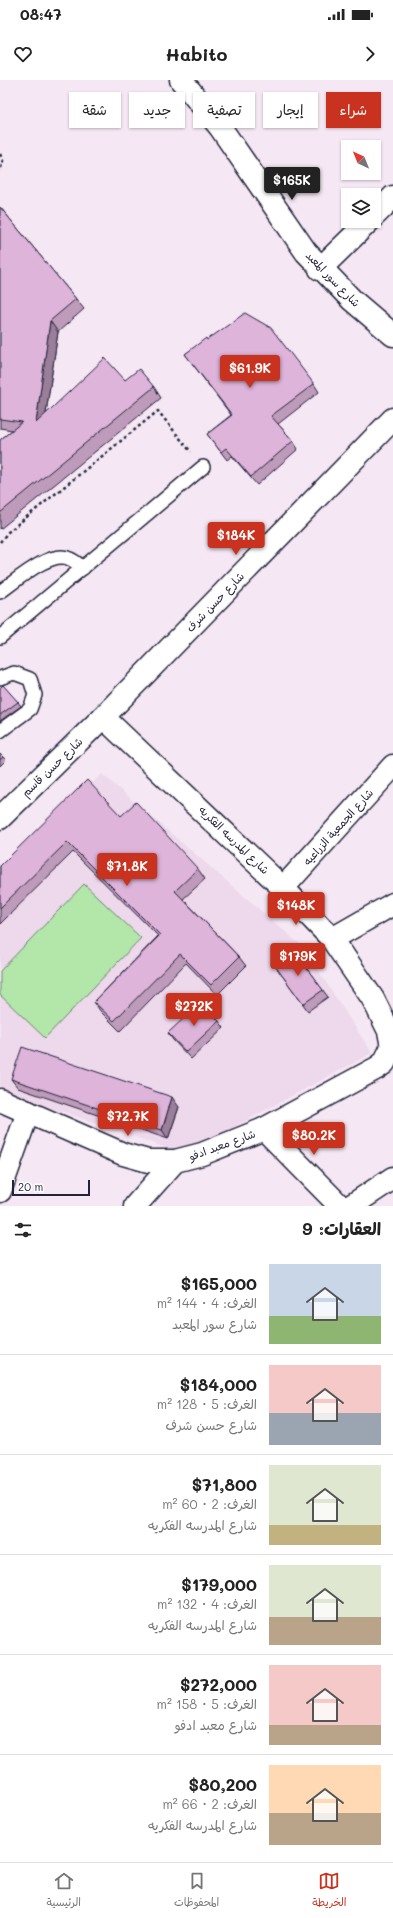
<!DOCTYPE html>
<html lang="ar">
<meta charset="utf-8">
<style>
body{margin:0;font-family:Mali,"Playpen Sans Arabic",sans-serif;background:#f6f6f6;color:#222;direction:rtl;height:100vh;display:flex;flex-direction:column;font-size:15px;white-space:nowrap}
*{box-sizing:border-box;margin:0}
p{font-size:13px;color:#767676}
.icon{flex:none;width:22px;height:22px;fill:none;stroke:currentColor;stroke-width:2;stroke-linecap:round;stroke-linejoin:round}
.map{position:relative;height:1126px;overflow:hidden;direction:ltr}
.sheet{display:flex;flex-direction:column;background:#fff;flex:1}
.sheet>*{flex:none}
.banner{position:absolute;left:12px;top:12px;width:369px;height:36px;direction:rtl;display:flex;gap:8px}
.needle{width:26px;rotate:317deg}
.buttons{position:absolute;left:341px;top:60px;display:grid;gap:8px}
.buttons a{display:grid;place-items:center;width:40px;height:40px;border-radius:0px;background:#fff;box-shadow:0 1px 3px #0004;font-size:20px}
.scale{position:absolute;left:12px;bottom:10px;width:78px;box-sizing:border-box;padding-left:4px;border:2px solid #22223b;border-top:0;font-size:11px;line-height:14px;white-space:nowrap;color:#22223b;-webkit-text-stroke:3px #fff;paint-order:stroke}
.price{position:absolute;translate:-50% -34px;padding:0 9px;border-radius:4px;background:#c8321e;color:#fff;font-size:13px;line-height:26px;filter:drop-shadow(0 1px 2px #0008)}
.price::after{content:'';position:absolute;left:50%;top:24px;width:12px;height:9px;margin-left:-6px;background:inherit;clip-path:polygon(0 0,100% 0,50% 100%)}
.price.active{background:#222;color:#fff}
ul{padding:0;list-style:none}
li{display:flex;align-items:center;gap:12px;height:100px;padding:0 12px}
li+li{border-top:1px solid #e0e0e0}
li span{display:grid;place-items:center;flex:none;width:112px;height:80px;border-radius:0px;color:#555}
li>.icon{margin-inline-start:auto}
span .icon{width:48px;height:48px;fill:#fffc;stroke-width:1}
li b{font-size:17px}
h2{display:flex;justify-content:space-between;align-items:center;height:48px;padding:0 12px;font-size:17px}
.pill{padding:0 14px;border-radius:0px;background:#fff;box-shadow:0 1px 3px #0004;font-size:14px;line-height:36px}
.pill.active{background:#c8321e;color:#fff}
.status{display:flex;justify-content:space-between;align-items:center;height:28px;padding:0 20px;background:#fff;direction:ltr}
.status svg{height:11px;fill:currentColor}
header{display:flex;justify-content:space-between;align-items:center;height:52px;padding:0 12px;background:#fff;font-size:18px;font-weight:800}
.tabs{display:flex;justify-content:space-around;align-items:center;height:56px;border-top:1px solid #e0e0e0;background:#fff;font-size:11px;color:#767676}
.tabs a{display:grid;justify-items:center;gap:2px}
.tabs .active{color:#c8321e}
.map>svg:first-child{display:block}
</style>
<div class="status"><b>08:47</b><svg viewBox="0 0 49 12"><path d="M0 12V9h3v3zM5 12V6h3v6zM10 12V3h3v9zM15 12V0h3v12zM26 1h20v11H26zM47 4h2v5h-2z"/></svg></div>
<header><svg class="icon" aria-label="forward" viewBox="0 0 24 24"><path d="M9 5l7 7-7 7"/></svg>Habito<svg class="icon" aria-label="heart" viewBox="0 0 24 24"><path d="M12 20l-8-8c-3-5 5-10 8-4 3-6 11-1 8 4z"/></svg></header>
<div class="map">
<svg width="393" height="1126" viewBox="0 0 393 1126">
<rect width="100%" height="100%" fill="#f5e8f4"/>
<filter id="ink" filterUnits="userSpaceOnUse"><feTurbulence type="fractalNoise" baseFrequency=".025" numOctaves="2"/><feDisplacementMap in="SourceGraphic" scale="8" xChannelSelector="R" yChannelSelector="G"/><feConvolveMatrix kernelMatrix="1 2 1 2 8 2 1 2 1" color-interpolation-filters="sRGB"/></filter>
<g filter="url(#ink)">
<polygon fill="#eed8ec" points="102,694 303,867 372,973 184,1074 0,1010 0,788"/>
<polygon fill="#b2e7a9" stroke="#6a8472" points="84,804 141,858 45,958 0,915 0,891"/>
<g fill="none" stroke-linecap="round" stroke-linejoin="round">
<g stroke="#22223b" stroke-width="16">
<g id="lane">
<path d="M0,512C16,501 51,469 70,479C75,481 79,485 83,488"/>
<polyline points="0,557 203,387"/>
<polyline points="0,598 14,593 30,599 35,615 30,629 0,651"/>
</g>
</g>
<g stroke="#22223b" stroke-width="25">
<g id="street">
<polyline points="181,0 220,47 306,172 352,220 393,255"/>
<polyline points="374,136 393,117"/>
<polyline points="320,189 369,141"/>
<polyline points="0,738 103,637 393,339"/>
<polyline points="283,808 393,686"/>
<polyline points="332,859 393,824"/>
<polyline points="0,1020 123,1074 148,1081 175,1081 202,1074 264,1049 377,988 384,983 392,967 389,951 373,919 332,859 283,808 103,637"/>
<polyline points="264,1049 340,1126"/>
<polyline points="0,1111 28,1032"/>
<polyline points="135,1126 175,1081"/>
<polyline points="351,1126 393,1098"/>
</g>
</g>
<g stroke="#22223b" stroke-width="2.5" stroke-dasharray="3 3" stroke-linecap="butt">
<polyline points="0,74 3,81 0,91"/>
<polyline points="0,462 8,452 158,331 191,372"/>
</g>
<use href="#lane" stroke="#fff" stroke-width="13"/>
<use href="#street" stroke="#fff" stroke-width="22"/>
</g>
<g fill="#bf9bbb" stroke="#22223b">
<polygon points="0,127 76,219 84,229 58,252 46,333 125,300 154,307 161,318 0,449 0,360 12,350 0,348"/>
<polygon points="207,260 314,304 319,312 278,344 293,361 298,369 257,405 232,376 227,380 207,354 231,335 185,274"/>
<polygon points="0,608 18,622 21,626 0,641"/>
<polygon points="0,674 6,680 0,686"/>
<polygon points="121,736 198,789 205,799 183,819 239,877 246,886 217,915 186,883 120,951 101,932 94,922 158,856 73,772 0,844 0,786"/>
<polygon points="292,869 328,917 308,931 273,883"/>
<polygon points="219,941 224,948 191,979 173,960 168,953"/>
<polygon points="11,999 179,1027 168,1059 18,1008"/>
</g>
<g fill="#9b7e99" stroke="#22223b">
<polygon points="50,241 58,252 43,353 36,343"/>
<polygon points="172,1017 179,1027 168,1059 162,1050"/>
</g>
<g fill="#deb4da" stroke="#22223b">
<polygon points="0,127 76,219 50,241 36,343 105,278 125,300 139,289 154,307 0,433 0,360 22,342 0,339"/>
<polygon points="245,233 271,248 314,304 271,336 293,361 251,397 226,368 221,372 207,354 232,335 185,274 206,258 207,260"/>
<polygon points="3,605 18,622 0,635 0,608"/>
<polygon points="0,674 3,677 0,680"/>
<polygon points="87,700 121,736 136,722 198,789 175,811 239,877 211,905 180,874 114,941 94,922 160,855 67,762 0,828 0,786"/>
<polygon points="292,869 323,910 303,924 273,883"/>
<polygon points="201,922 219,941 186,972 168,953"/>
<polygon points="22,967 172,1017 162,1050 11,999"/>
</g>
</g>
<g text-anchor="middle" stroke-width="3.5" stroke-linejoin="round" paint-order="stroke">
<g font-size="11" fill="#22223b" stroke="#fff">
<text transform="translate(333 199) rotate(46)" y="4">شارع سور المعبد</text>
<text transform="translate(215 522) rotate(-46)" y="4">شارع حسن شرف</text>
<text transform="translate(52 687) rotate(-44)" y="4">شارع حسن قاسم</text>
<text transform="translate(338 747) rotate(-48)" y="4">شارع الجمعية الزراعيه</text>
<text transform="translate(234 760) rotate(44)" y="4">شارع المدرسه الفكريه</text>
<text transform="translate(222 1065) rotate(-20)" y="4">شارع معبد ادفو</text>
</g>
</g>
</svg>
<div class="buttons">
<a><svg class="needle" viewBox="-14 -14 28 28"><path d="M0-13l5 13h-10z" fill="#e53935"/><path d="M0 13l5-13h-10z" fill="#767676"/></svg></a>
<a><svg class="icon" aria-label="layers" viewBox="0 0 24 24"><path d="M12 4l9 5-9 5-9-5zM3 14l9 5 9-5"/></svg></a>
</div>
<div class="scale">20 m</div>
<b class="price active" style="left:292px;top:121px">$165K</b>
<b class="price" style="left:250px;top:309px">$61.9K</b>
<b class="price" style="left:236px;top:476px">$184K</b>
<b class="price" style="left:127px;top:807px">$71.8K</b>
<b class="price" style="left:296px;top:846px">$148K</b>
<b class="price" style="left:298px;top:897px">$179K</b>
<b class="price" style="left:194px;top:947px">$272K</b>
<b class="price" style="left:128px;top:1057px">$72.7K</b>
<b class="price" style="left:314px;top:1076px">$80.2K</b>
<div class="banner">
<a class="pill active">شراء</a>
<a class="pill">إيجار</a>
<a class="pill">تصفية</a>
<a class="pill">جديد</a>
<a class="pill">شقة</a>
</div>
</div>
<section class="sheet">
<h2>العقارات: 9<svg class="icon" aria-label="filters" viewBox="0 0 24 24"><path d="M4 7h16M4 17h16"/><circle cx="9" cy="7" r="2"/><circle cx="15" cy="17" r="2"/></svg></h2>
<ul>
<li><span style="background:linear-gradient(#c9d6e8 65%,#8fb573 0)"><svg class="icon" aria-label="home" viewBox="0 0 24 24"><path d="M3 11l9-7 9 7M6 9v11h12V9"/></svg></span><div><b>$165,000</b><p>الغرف: 4 · 144 m²</p><p>شارع سور المعبد</p></div></li>
<li><span style="background:linear-gradient(#f6c9c9 60%,#9aa5b1 0)"><svg class="icon" aria-label="home" viewBox="0 0 24 24"><path d="M3 11l9-7 9 7M6 9v11h12V9"/></svg></span><div><b>$184,000</b><p>الغرف: 5 · 128 m²</p><p>شارع حسن شرف</p></div></li>
<li><span style="background:linear-gradient(#dfe7d0 75%,#c2b280 0)"><svg class="icon" aria-label="home" viewBox="0 0 24 24"><path d="M3 11l9-7 9 7M6 9v11h12V9"/></svg></span><div><b>$71,800</b><p>الغرف: 2 · 60 m²</p><p>شارع المدرسه الفكريه</p></div></li>
<li><span style="background:linear-gradient(#dfe7d0 65%,#b9a48a 0)"><svg class="icon" aria-label="home" viewBox="0 0 24 24"><path d="M3 11l9-7 9 7M6 9v11h12V9"/></svg></span><div><b>$179,000</b><p>الغرف: 4 · 132 m²</p><p>شارع المدرسه الفكريه</p></div></li>
<li><span style="background:linear-gradient(#f6c9c9 75%,#b9a48a 0)"><svg class="icon" aria-label="home" viewBox="0 0 24 24"><path d="M3 11l9-7 9 7M6 9v11h12V9"/></svg></span><div><b>$272,000</b><p>الغرف: 5 · 158 m²</p><p>شارع معبد ادفو</p></div></li>
<li><span style="background:linear-gradient(#ffd9b3 60%,#b9a48a 0)"><svg class="icon" aria-label="home" viewBox="0 0 24 24"><path d="M3 11l9-7 9 7M6 9v11h12V9"/></svg></span><div><b>$80,200</b><p>الغرف: 2 · 66 m²</p><p>شارع المدرسه الفكريه</p></div></li>
</ul>
</section>
<nav class="tabs">
<a class="active"><svg class="icon" aria-label="map" viewBox="0 0 24 24"><path d="M3 6l6-2 6 2 6-2v14l-6 2-6-2-6 2zM9 4v14M15 6v14"/></svg>الخريطة</a>
<a><svg class="icon" aria-label="saved" viewBox="0 0 24 24"><path d="M7 4h10v16l-5-4-5 4z"/></svg>المحفوظات</a>
<a><svg class="icon" aria-label="home" viewBox="0 0 24 24"><path d="M3 11l9-7 9 7M6 9v11h12V9"/></svg>الرئيسية</a>
</nav>
